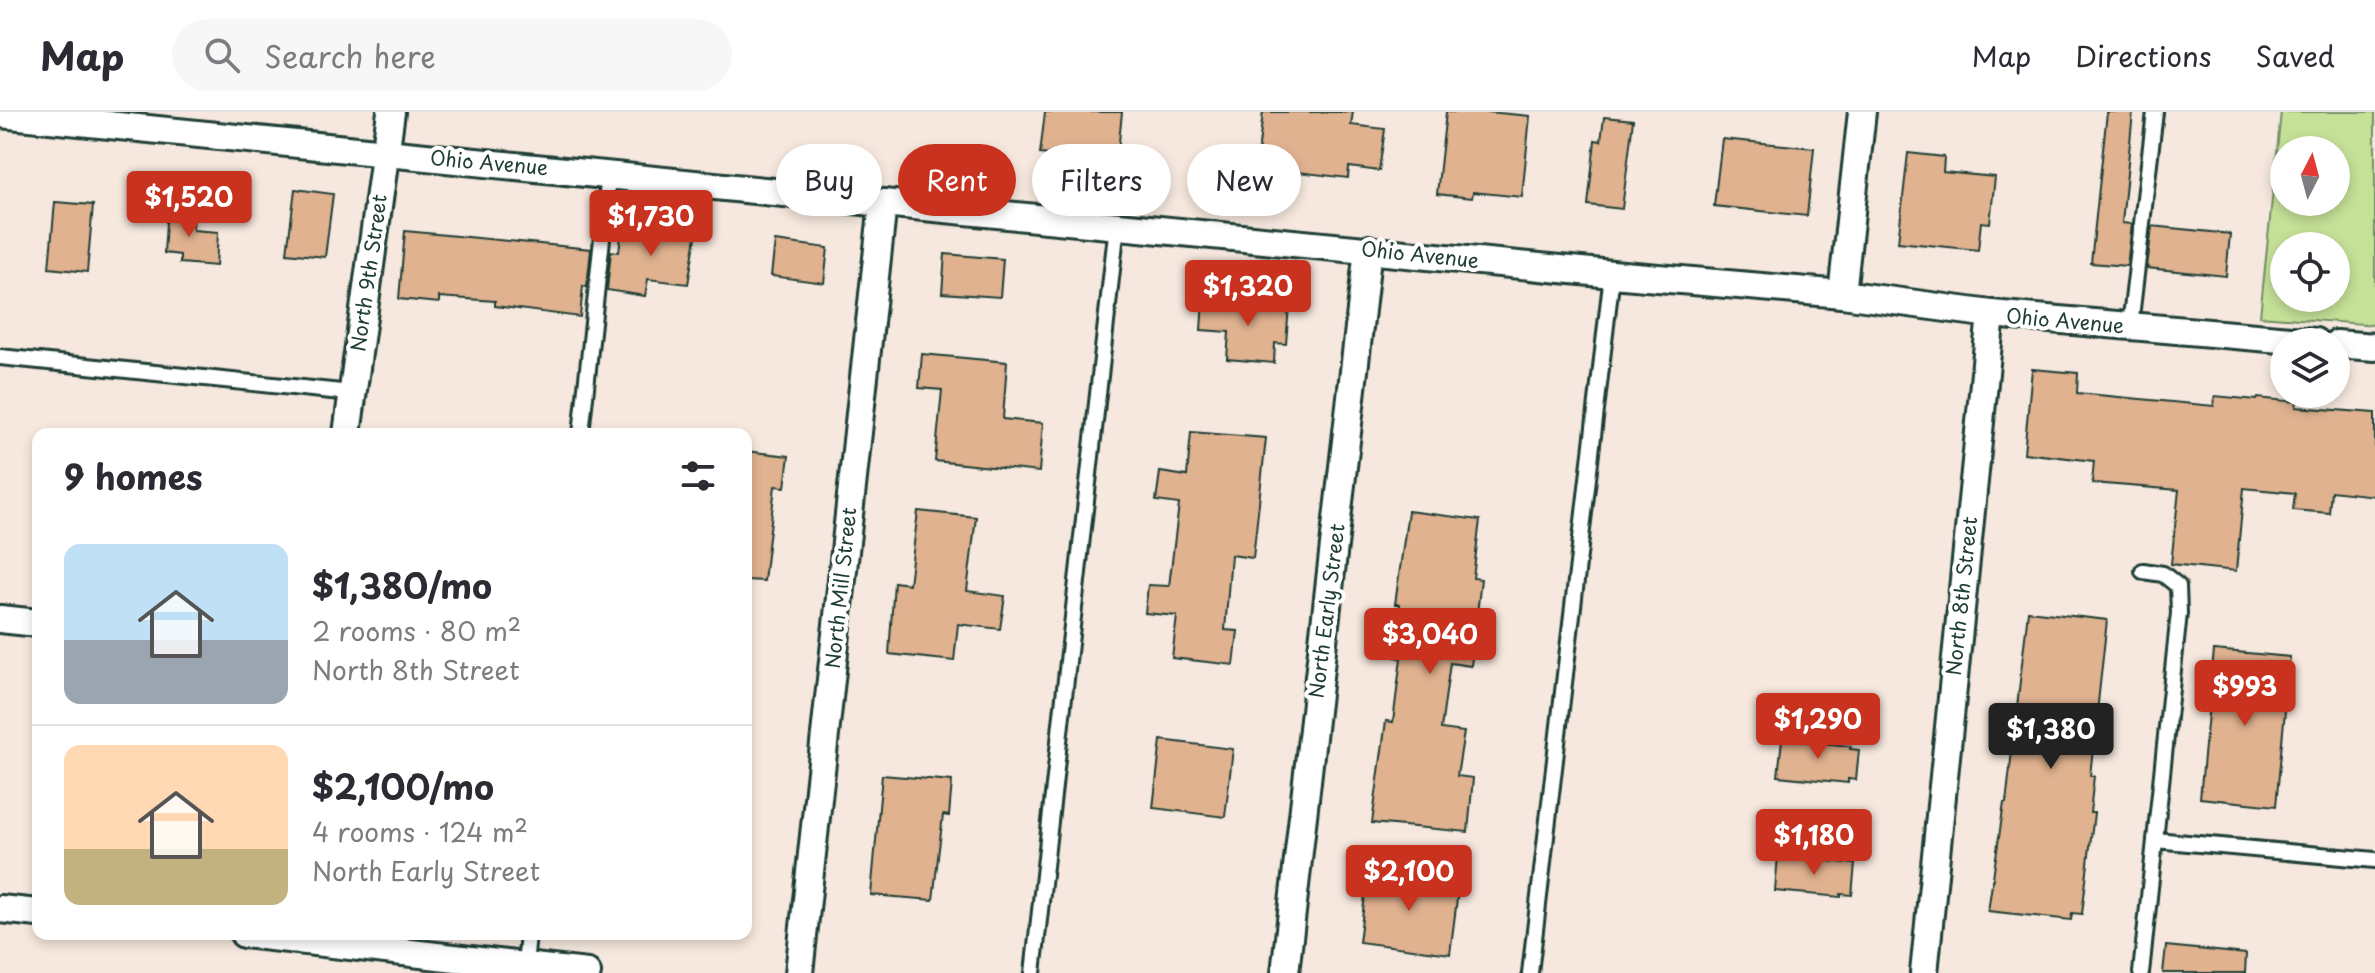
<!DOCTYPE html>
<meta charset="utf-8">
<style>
body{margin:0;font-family:"Playpen Sans",sans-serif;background:#f7f7f7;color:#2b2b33;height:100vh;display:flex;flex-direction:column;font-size:30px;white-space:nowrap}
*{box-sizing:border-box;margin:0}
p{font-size:26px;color:#7c7c81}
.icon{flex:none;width:44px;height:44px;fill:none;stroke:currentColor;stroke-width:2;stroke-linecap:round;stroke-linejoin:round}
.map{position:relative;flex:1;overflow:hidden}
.side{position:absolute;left:32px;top:316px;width:720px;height:512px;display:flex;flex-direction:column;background:#fff;border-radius:16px;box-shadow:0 4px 12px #0003}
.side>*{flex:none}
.hud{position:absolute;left:776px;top:32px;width:760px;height:72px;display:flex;gap:16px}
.needle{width:52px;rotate:6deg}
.fabs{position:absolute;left:2270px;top:24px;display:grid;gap:16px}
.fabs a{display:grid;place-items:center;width:80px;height:80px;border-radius:50%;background:#fff;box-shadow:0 4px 12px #0003;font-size:40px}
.price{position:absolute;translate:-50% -68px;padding:0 18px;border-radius:8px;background:#c8321e;color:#fff;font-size:26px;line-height:52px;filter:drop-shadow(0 2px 4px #0008)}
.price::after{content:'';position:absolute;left:50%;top:48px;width:24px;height:18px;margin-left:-12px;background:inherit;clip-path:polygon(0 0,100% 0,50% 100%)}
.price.on{background:#222;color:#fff}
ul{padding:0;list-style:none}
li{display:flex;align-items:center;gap:24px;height:200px;padding:0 32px}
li+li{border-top:2px solid #e1e1e2}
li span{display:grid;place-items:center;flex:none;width:224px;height:160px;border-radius:16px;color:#555}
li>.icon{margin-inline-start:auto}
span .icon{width:96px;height:96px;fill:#fffc;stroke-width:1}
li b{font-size:34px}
h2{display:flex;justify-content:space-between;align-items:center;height:96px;padding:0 32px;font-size:34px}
.tag{padding:0 28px;border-radius:36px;background:#fff;box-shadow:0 4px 12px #0003;font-size:28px;line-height:72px}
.tag.on{background:#c8321e;color:#fff}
header{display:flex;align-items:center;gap:48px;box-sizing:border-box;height:112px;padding:0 40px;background:#fff;border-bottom:2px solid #e1e1e2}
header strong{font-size:38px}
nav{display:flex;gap:44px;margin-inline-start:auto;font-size:28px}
.search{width:560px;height:72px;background:#f7f7f7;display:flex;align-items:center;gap:20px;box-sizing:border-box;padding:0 28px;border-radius:44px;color:#7c7c81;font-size:30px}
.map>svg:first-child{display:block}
</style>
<header>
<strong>Map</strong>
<div class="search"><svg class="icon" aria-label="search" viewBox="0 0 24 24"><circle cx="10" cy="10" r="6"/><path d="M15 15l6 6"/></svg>Search here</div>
<nav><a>Map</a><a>Directions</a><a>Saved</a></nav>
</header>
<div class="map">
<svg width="2375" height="861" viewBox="0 0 2375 861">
<rect width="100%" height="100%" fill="#f6e8de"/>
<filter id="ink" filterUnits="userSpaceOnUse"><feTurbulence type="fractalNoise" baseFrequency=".0125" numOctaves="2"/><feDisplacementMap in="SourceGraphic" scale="16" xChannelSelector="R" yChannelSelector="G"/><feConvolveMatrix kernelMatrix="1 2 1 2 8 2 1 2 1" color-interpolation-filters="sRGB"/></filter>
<g filter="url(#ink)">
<path fill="#c5e097" stroke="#728e66" stroke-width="2" fill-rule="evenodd" d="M2281,0H2375V213L2260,204ZM2284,38H2336V90H2284ZM2284,134H2336V186H2284Z"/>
<g fill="#e0b290" stroke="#1f3d34" stroke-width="2">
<polygon points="1045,0 1122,0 1117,50 1040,42"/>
<polygon points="1263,0 1353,0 1351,13 1385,17 1379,59 1349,55 1348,66 1298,60 1297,72 1255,68"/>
<polygon points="1446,0 1488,0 1530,4 1522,85 1473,80 1472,86 1437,82"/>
<polygon points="2107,0 2133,0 2122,111 2132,112 2127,154 2091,151"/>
<polygon points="1604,5 1633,8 1622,97 1588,93 1595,28 1601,29"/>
<polygon points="1722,27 1814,36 1807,104 1714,94"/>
<polygon points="1908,41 1944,45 1943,60 1995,65 1990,111 1981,110 1978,138 1898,130"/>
<polygon points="295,77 333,82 325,145 287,141"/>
<polygon points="55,90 93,93 87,160 49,156"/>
<polygon points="167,95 194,97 193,118 218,120 216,154 180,151 180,143 164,141"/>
<polygon points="623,110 697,119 688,172 648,167 645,184 607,178 611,139 619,140"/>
<polygon points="2152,114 2230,122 2226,164 2147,156"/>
<polygon points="405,119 591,137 587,175 583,174 580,205 495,194 495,189 439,185 439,191 399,187"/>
<polygon points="775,129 828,136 824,171 771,164"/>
<polygon points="945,142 1003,147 1000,185 942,181"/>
<polygon points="1203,188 1289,194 1286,232 1275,231 1274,251 1227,247 1229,220 1201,218"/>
<polygon points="922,242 1007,250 1003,307 1043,311 1039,360 935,349 942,278 919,276"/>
<polygon points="2032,257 2078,261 2077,281 2214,294 2215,284 2257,288 2258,286 2297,290 2296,295 2375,301 2375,384 2331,379 2329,401 2293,398 2295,381 2244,376 2236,459 2171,452 2179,378 2092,371 2094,349 2024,341"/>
<polygon points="1191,320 1266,326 1253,446 1231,443 1225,518 1238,519 1234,553 1172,546 1177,504 1145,501 1148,473 1169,474 1179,392 1156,389 1160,360 1187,364"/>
<polygon points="746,339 789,344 785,375 775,374 764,469 746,468"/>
<polygon points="918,399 976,405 967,479 1005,484 1000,517 958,512 954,549 889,542 894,470 909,472"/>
<polygon points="1408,399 1480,408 1473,466 1481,467 1471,554 1450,551 1441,617 1464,620 1457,664 1473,666 1468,720 1372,711 1386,609 1393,610 1401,546 1394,545 1400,492 1395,492"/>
<polygon points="2028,499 2107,508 2090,664 2094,664 2090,701 2094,701 2082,802 2072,801 2071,808 1988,799 2004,691 2006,691"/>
<polygon points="2214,538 2290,545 2276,694 2200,686"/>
<polygon points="1782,627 1851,634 1850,637 1859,638 1856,668 1848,667 1848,671 1778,664"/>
<polygon points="1161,628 1233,637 1225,705 1153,696"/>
<polygon points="882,663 952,669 949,704 943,703 933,788 871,783"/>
<polygon points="1778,743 1855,752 1852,783 1841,782 1841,785 1775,779"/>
<polygon points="1368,760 1459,771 1450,842 1359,830"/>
<polygon points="2166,834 2246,842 2245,861 2163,861"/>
</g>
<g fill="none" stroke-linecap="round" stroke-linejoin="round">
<g stroke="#1f3d34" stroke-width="20">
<g id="lane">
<polyline points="2130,214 2155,0"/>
<polyline points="0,245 351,281"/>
<polyline points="581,322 609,62"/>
<polyline points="2155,728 2375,748"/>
<polyline points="525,853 528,822"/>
<polyline points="1033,861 1117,113"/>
<polyline points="1530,861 1612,162"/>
<polyline points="2141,861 2179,501 2178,474 2163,462 2143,459"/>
</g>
</g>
<g stroke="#1f3d34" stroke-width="32">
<g id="street">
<polyline points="0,2 883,91 1612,162 1842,182 1991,202 2315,230"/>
<polyline points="1842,182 1862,0"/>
<polyline points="2336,232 2375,235"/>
<polyline points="347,322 391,0"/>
<polyline points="0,507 38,511"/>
<polyline points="0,797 38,801"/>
<polyline points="244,822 587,861"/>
<polyline points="799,861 883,91"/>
<polyline points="1285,861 1368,137"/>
<polyline points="1924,861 1991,202"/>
</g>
</g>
<use href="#lane" stroke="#fff" stroke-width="14"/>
<use href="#street" stroke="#fff" stroke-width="26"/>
</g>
</g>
<g text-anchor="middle" stroke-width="8" stroke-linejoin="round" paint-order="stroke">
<g font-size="20" fill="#1f3d34" stroke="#fff">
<text transform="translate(489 51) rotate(5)" y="7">Ohio Avenue</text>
<text transform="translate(1420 143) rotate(6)" y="7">Ohio Avenue</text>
<text transform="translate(369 161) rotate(-82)" y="7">North 9th Street</text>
<text transform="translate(2065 209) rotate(5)" y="7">Ohio Avenue</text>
<text transform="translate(841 476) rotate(-84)" y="7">North Mill Street</text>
<text transform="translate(1962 484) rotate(-84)" y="7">North 8th Street</text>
<text transform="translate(1327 499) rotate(-83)" y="7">North Early Street</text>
</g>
</g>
</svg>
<div class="fabs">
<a><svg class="needle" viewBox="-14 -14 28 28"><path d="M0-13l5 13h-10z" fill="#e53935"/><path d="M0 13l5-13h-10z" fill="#7c7c81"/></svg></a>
<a><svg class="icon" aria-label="locate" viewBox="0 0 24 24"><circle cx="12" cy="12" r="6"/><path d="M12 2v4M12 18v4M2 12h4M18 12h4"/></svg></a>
<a><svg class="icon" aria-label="layers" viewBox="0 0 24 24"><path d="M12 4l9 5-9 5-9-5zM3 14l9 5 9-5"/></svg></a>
</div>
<b class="price" style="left:189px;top:127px">$1,520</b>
<b class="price" style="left:651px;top:146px">$1,730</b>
<b class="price" style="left:1248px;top:216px">$1,320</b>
<b class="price" style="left:1430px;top:564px">$3,040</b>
<b class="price" style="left:2245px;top:616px">$993</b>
<b class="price" style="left:1818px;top:649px">$1,290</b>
<b class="price on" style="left:2051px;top:659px">$1,380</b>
<b class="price" style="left:1814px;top:765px">$1,180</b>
<b class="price" style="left:1409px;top:801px">$2,100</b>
<div class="hud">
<a class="tag">Buy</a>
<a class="tag on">Rent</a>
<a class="tag">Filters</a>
<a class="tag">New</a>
</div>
<section class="side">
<h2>9 homes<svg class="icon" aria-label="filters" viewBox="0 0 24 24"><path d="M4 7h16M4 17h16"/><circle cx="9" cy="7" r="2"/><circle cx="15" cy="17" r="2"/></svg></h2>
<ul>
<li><span style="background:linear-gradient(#bfe0f5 60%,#9aa5b1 0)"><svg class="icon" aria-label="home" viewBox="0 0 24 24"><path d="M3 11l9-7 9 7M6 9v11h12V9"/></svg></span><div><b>$1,380/mo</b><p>2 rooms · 80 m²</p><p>North 8th Street</p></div></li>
<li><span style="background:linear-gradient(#ffd9b3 65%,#c2b280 0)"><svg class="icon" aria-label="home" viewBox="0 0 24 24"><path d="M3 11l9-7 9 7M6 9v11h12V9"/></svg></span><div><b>$2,100/mo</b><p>4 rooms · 124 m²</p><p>North Early Street</p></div></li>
</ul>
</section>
</div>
